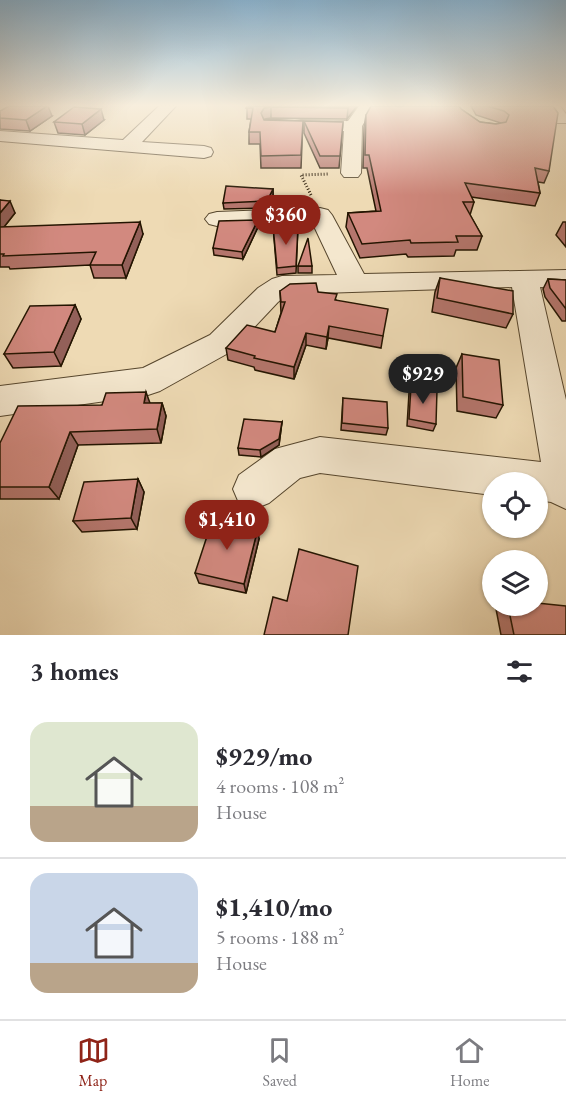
<!DOCTYPE html>
<meta charset="utf-8">
<style>
body{margin:0;font-family:"EB Garamond",serif;background:#f2f2f3;color:#2b2b33;height:100vh;display:flex;flex-direction:column;font-size:22px;white-space:nowrap}
*{box-sizing:border-box;margin:0}
p{font-size:20px;color:#7c7c81}
.icon{flex:none;width:33px;height:33px;fill:none;stroke:currentColor;stroke-width:2;stroke-linecap:round;stroke-linejoin:round}
.map{position:relative;height:635px;overflow:hidden}
.panel{display:flex;flex-direction:column;background:#fff;flex:1}
.panel>*{flex:none}
.fabs{position:absolute;left:482px;top:472px;display:grid;gap:12px}
.fabs a{display:grid;place-items:center;width:66px;height:66px;border-radius:50%;background:#fff;box-shadow:0 2px 4px #0004;font-size:30px}
.price{position:absolute;translate:-50% -51px;padding:0 14px;border-radius:21px;background:#8f2418;color:#fff;font-size:20px;line-height:39px;filter:drop-shadow(0 2px 3px #0008)}
.price::after{content:'';position:absolute;left:50%;top:36px;width:18px;height:14px;margin-left:-9px;background:inherit;clip-path:polygon(0 0,100% 0,50% 100%)}
.price.selected{background:#222;color:#fff}
ul{padding:0;list-style:none}
li{display:flex;align-items:center;gap:18px;height:150px;padding:0 30px}
li+li{border-top:2px solid #e1e1e2}
li span{display:grid;place-items:center;flex:none;width:168px;height:120px;border-radius:18px;color:#555}
li>.icon{margin-inline-start:auto}
span .icon{width:72px;height:72px;fill:#fffc;stroke-width:1}
li b{font-size:26px}
h2{display:flex;justify-content:space-between;align-items:center;height:72px;padding:0 30px;font-size:26px}
.tab-bar{display:flex;justify-content:space-around;align-items:center;height:84px;border-top:2px solid #e1e1e2;background:#fff;font-size:16px;color:#7c7c81}
.tab-bar a{display:grid;justify-items:center;gap:3px}
.tab-bar .selected{color:#8f2418}
.map>svg:first-child{display:block}
</style>
<div class="map">
<svg width="566" height="635" viewBox="0 0 566 635">
<rect width="100%" height="100%" fill="#eedab4"/>
<filter id="stains"><feTurbulence type="fractalNoise" baseFrequency=".00333" numOctaves="4"/><feColorMatrix values="0 0 0 0 .2 0 0 0 0 .09 0 0 0 0 .02 0 0 0 .5 -.17"/></filter>
<radialGradient id="worn" r=".72"><stop offset=".6" stop-color="#630" stop-opacity="0"/><stop offset="1" stop-color="#630" stop-opacity=".3"/></radialGradient>
<g fill="none" stroke-linecap="round" stroke-linejoin="round">
<g stroke="#56462d" stroke-width="2">
<g id="street">
<polygon points="159,106 176,106 142,142 204,146 211,148 213,152 211,156 204,158 0,141 0,131 123,140"/>
<polygon points="359,106 375,106 362,126 361,173 358,177 344,177 341,173 344,131 301,130 295,129 293,125 295,121 301,120 348,121"/>
<polygon points="544,106 560,106 566,114 566,123 555,123"/>
<polygon points="320,208 328,210 332,215 364,274 566,270 566,288 540,287 566,400 566,509 551,502 537,500 537,483 492,483 492,495 320,473 300,478 269,503 254,509 239,503 233,489 239,475 275,449 320,437 541,462 512,287 289,294 278,302 232,351 160,391 148,395 0,416 0,386 143,368 210,335 258,288 272,279 282,276 337,275 312,222 217,226 209,224 205,219 209,214 217,212"/>
</g>
</g>
<polyline stroke="#231400" stroke-width="3" stroke-dasharray="1 2" stroke-linecap="butt" points="311,195 301,175 329,174"/>
<use href="#street" fill="#f4e7ce" fill-rule="evenodd"/>
</g>
<g fill="#b5766d" stroke="#231400" stroke-width="1.5">
<polygon points="247,106 357,106 347,119 271,118 265,119 264,119 303,121 301,168 261,168 260,144 249,144 249,132 251,119 247,119"/>
<polygon points="471,106 553,106 549,171 544,183 538,182 540,193 535,206 471,197 474,202 470,215 482,236 477,250 456,250 454,256 408,257 406,254 360,258 346,227 348,213 376,211 367,168 363,168 364,127 366,115 461,109 480,122 496,124 501,123 476,115"/>
<polygon points="0,111 52,116 30,131 0,129"/>
<polygon points="104,120 85,135 58,133 54,122"/>
<polygon points="304,121 343,122 339,168 320,168 304,133"/>
<polygon points="273,189 273,196 267,208 224,209 223,203"/>
<polygon points="0,200 15,213 4,227 143,234 126,278 94,278 90,265 10,269 9,267 0,267"/>
<polygon points="563,222 566,222 566,247 556,235"/>
<polygon points="273,226 298,227 296,273 277,275"/>
<polygon points="258,227 243,259 214,255 213,248"/>
<rect x="298" y="266" width="14" height="7"/>
<polygon points="440,278 513,314 506,328 432,312 435,292"/>
<polygon points="548,279 566,280 566,321 562,321 545,297 543,289"/>
<polygon points="280,291 318,292 336,300 383,336 381,348 328,338 326,349 306,345 294,379 255,370 254,367 228,360 226,348 275,332 281,313"/>
<polygon points="75,305 81,319 61,366 13,368 4,354"/>
<polygon points="462,354 503,405 496,418 457,411 456,368"/>
<polygon points="411,386 436,424 433,431 407,426 409,393"/>
<polygon points="343,398 388,428 386,435 341,430"/>
<polygon points="162,403 166,416 161,443 78,445 59,499 0,499 0,443 102,405"/>
<polygon points="282,422 279,445 261,457 239,455 238,448"/>
<polygon points="138,479 144,492 137,529 82,532 73,521"/>
<polygon points="259,539 246,593 199,583 195,573"/>
<polygon points="499,606 537,606 566,635 501,635 496,609"/>
</g>
<g fill="#936059" stroke="#231400" stroke-width="1.5">
<polygon points="47,106 48,106 52,116 30,131 26,120"/>
<polygon points="349,106 357,106 347,119 348,108"/>
<polygon points="271,107 271,118 265,119 261,124 261,113 264,108"/>
<polygon points="101,109 104,120 85,135 82,124"/>
<polygon points="273,189 273,196 267,208 267,201"/>
<polygon points="10,201 15,213 0,232 0,213"/>
<polygon points="258,220 258,227 243,259 242,252"/>
<polygon points="140,222 143,234 126,278 122,265"/>
<polygon points="75,305 81,319 61,366 54,352"/>
<polygon points="329,326 328,338 326,349 327,337"/>
<polygon points="306,333 306,345 294,379 294,367"/>
<polygon points="146,392 151,406 144,403"/>
<polygon points="162,403 166,416 161,443 157,429"/>
<polygon points="282,422 279,445 261,457 260,450"/>
<polygon points="70,432 78,445 59,499 49,487"/>
<polygon points="138,479 144,492 137,529 131,518"/>
<polygon points="258,528 259,539 246,593 244,584"/>
</g>
<g fill="#d2897f" stroke="#231400" stroke-width="1.5">
<polygon points="9,106 47,106 26,120 0,118 0,111"/>
<polygon points="247,106 349,106 348,108 271,107 264,108 261,113 264,120 303,121 301,155 261,156 260,132 249,132 253,108 246,108"/>
<polygon points="371,106 459,106 461,109 480,122 496,124 506,122 509,115 504,111 487,106 553,106 558,113 549,171 535,168 540,193 465,183 474,202 463,202 482,236 456,236 458,242 411,243 410,240 362,244 348,213 381,211 369,155 365,155 366,115"/>
<polygon points="74,107 101,109 82,124 54,122"/>
<polygon points="304,121 343,122 340,156 320,156"/>
<polygon points="226,186 273,189 267,201 223,203"/>
<polygon points="0,200 10,201 0,213"/>
<polygon points="258,220 242,252 213,248 219,221"/>
<polygon points="140,222 122,265 90,265 96,252 3,256 4,254 0,254 0,227"/>
<polygon points="273,226 298,227 296,266 277,268"/>
<polygon points="308,238 312,266 298,266"/>
<polygon points="440,278 513,291 513,314 437,298"/>
<polygon points="548,279 566,280 566,309 550,288"/>
<polygon points="316,283 318,292 337,294 335,300 388,309 383,336 329,326 327,337 306,333 294,367 254,358 255,356 226,348 247,325 275,332 285,302 281,302 280,291 290,284"/>
<polygon points="75,305 54,352 4,354 30,306"/>
<polygon points="462,354 499,360 503,405 463,397"/>
<polygon points="411,386 437,390 436,424 409,419"/>
<polygon points="146,392 144,403 162,403 157,429 70,432 49,487 0,487 0,443 18,406 102,405 106,393"/>
<polygon points="343,398 387,402 388,428 342,423"/>
<polygon points="244,419 282,422 279,439 260,450 238,448"/>
<polygon points="138,479 131,518 73,521 84,482"/>
<polygon points="213,518 258,528 244,584 195,573"/>
<polygon points="299,549 358,566 348,635 264,635 273,597 287,601"/>
<polygon points="537,603 566,606 566,635 514,635 508,606 537,606"/>
</g>
<linearGradient id="sky" x2="0" y2="1"><stop stop-color="#8ab6d5"/><stop offset="0.54" stop-color="#f7eedd"/><stop offset="1" stop-color="#f7eedd" stop-opacity="0"/></linearGradient>
<rect width="566" height="195" fill="url(#sky)"/>
<rect width="100%" height="100%" filter="url(#stains)"/>
<rect width="100%" height="100%" fill="url(#worn)"/>
</svg>
<div class="fabs">
<a><svg class="icon" aria-label="locate" viewBox="0 0 24 24"><circle cx="12" cy="12" r="6"/><path d="M12 2v4M12 18v4M2 12h4M18 12h4"/></svg></a>
<a><svg class="icon" aria-label="layers" viewBox="0 0 24 24"><path d="M12 4l9 5-9 5-9-5zM3 14l9 5 9-5"/></svg></a>
</div>
<b class="price" style="left:286px;top:246px">$360</b>
<b class="price selected" style="left:423px;top:405px">$929</b>
<b class="price" style="left:227px;top:551px">$1,410</b>
</div>
<section class="panel">
<h2>3 homes<svg class="icon" aria-label="filters" viewBox="0 0 24 24"><path d="M4 7h16M4 17h16"/><circle cx="9" cy="7" r="2"/><circle cx="15" cy="17" r="2"/></svg></h2>
<ul>
<li><span style="background:linear-gradient(#dfe7d0 70%,#b9a48a 0)"><svg class="icon" aria-label="home" viewBox="0 0 24 24"><path d="M3 11l9-7 9 7M6 9v11h12V9"/></svg></span><div><b>$929/mo</b><p>4 rooms · 108 m²</p><p>House</p></div></li>
<li><span style="background:linear-gradient(#c9d6e8 75%,#b9a48a 0)"><svg class="icon" aria-label="home" viewBox="0 0 24 24"><path d="M3 11l9-7 9 7M6 9v11h12V9"/></svg></span><div><b>$1,410/mo</b><p>5 rooms · 188 m²</p><p>House</p></div></li>
</ul>
</section>
<nav class="tab-bar">
<a class="selected"><svg class="icon" aria-label="map" viewBox="0 0 24 24"><path d="M3 6l6-2 6 2 6-2v14l-6 2-6-2-6 2zM9 4v14M15 6v14"/></svg>Map</a>
<a><svg class="icon" aria-label="saved" viewBox="0 0 24 24"><path d="M7 4h10v16l-5-4-5 4z"/></svg>Saved</a>
<a><svg class="icon" aria-label="home" viewBox="0 0 24 24"><path d="M3 11l9-7 9 7M6 9v11h12V9"/></svg>Home</a>
</nav>
